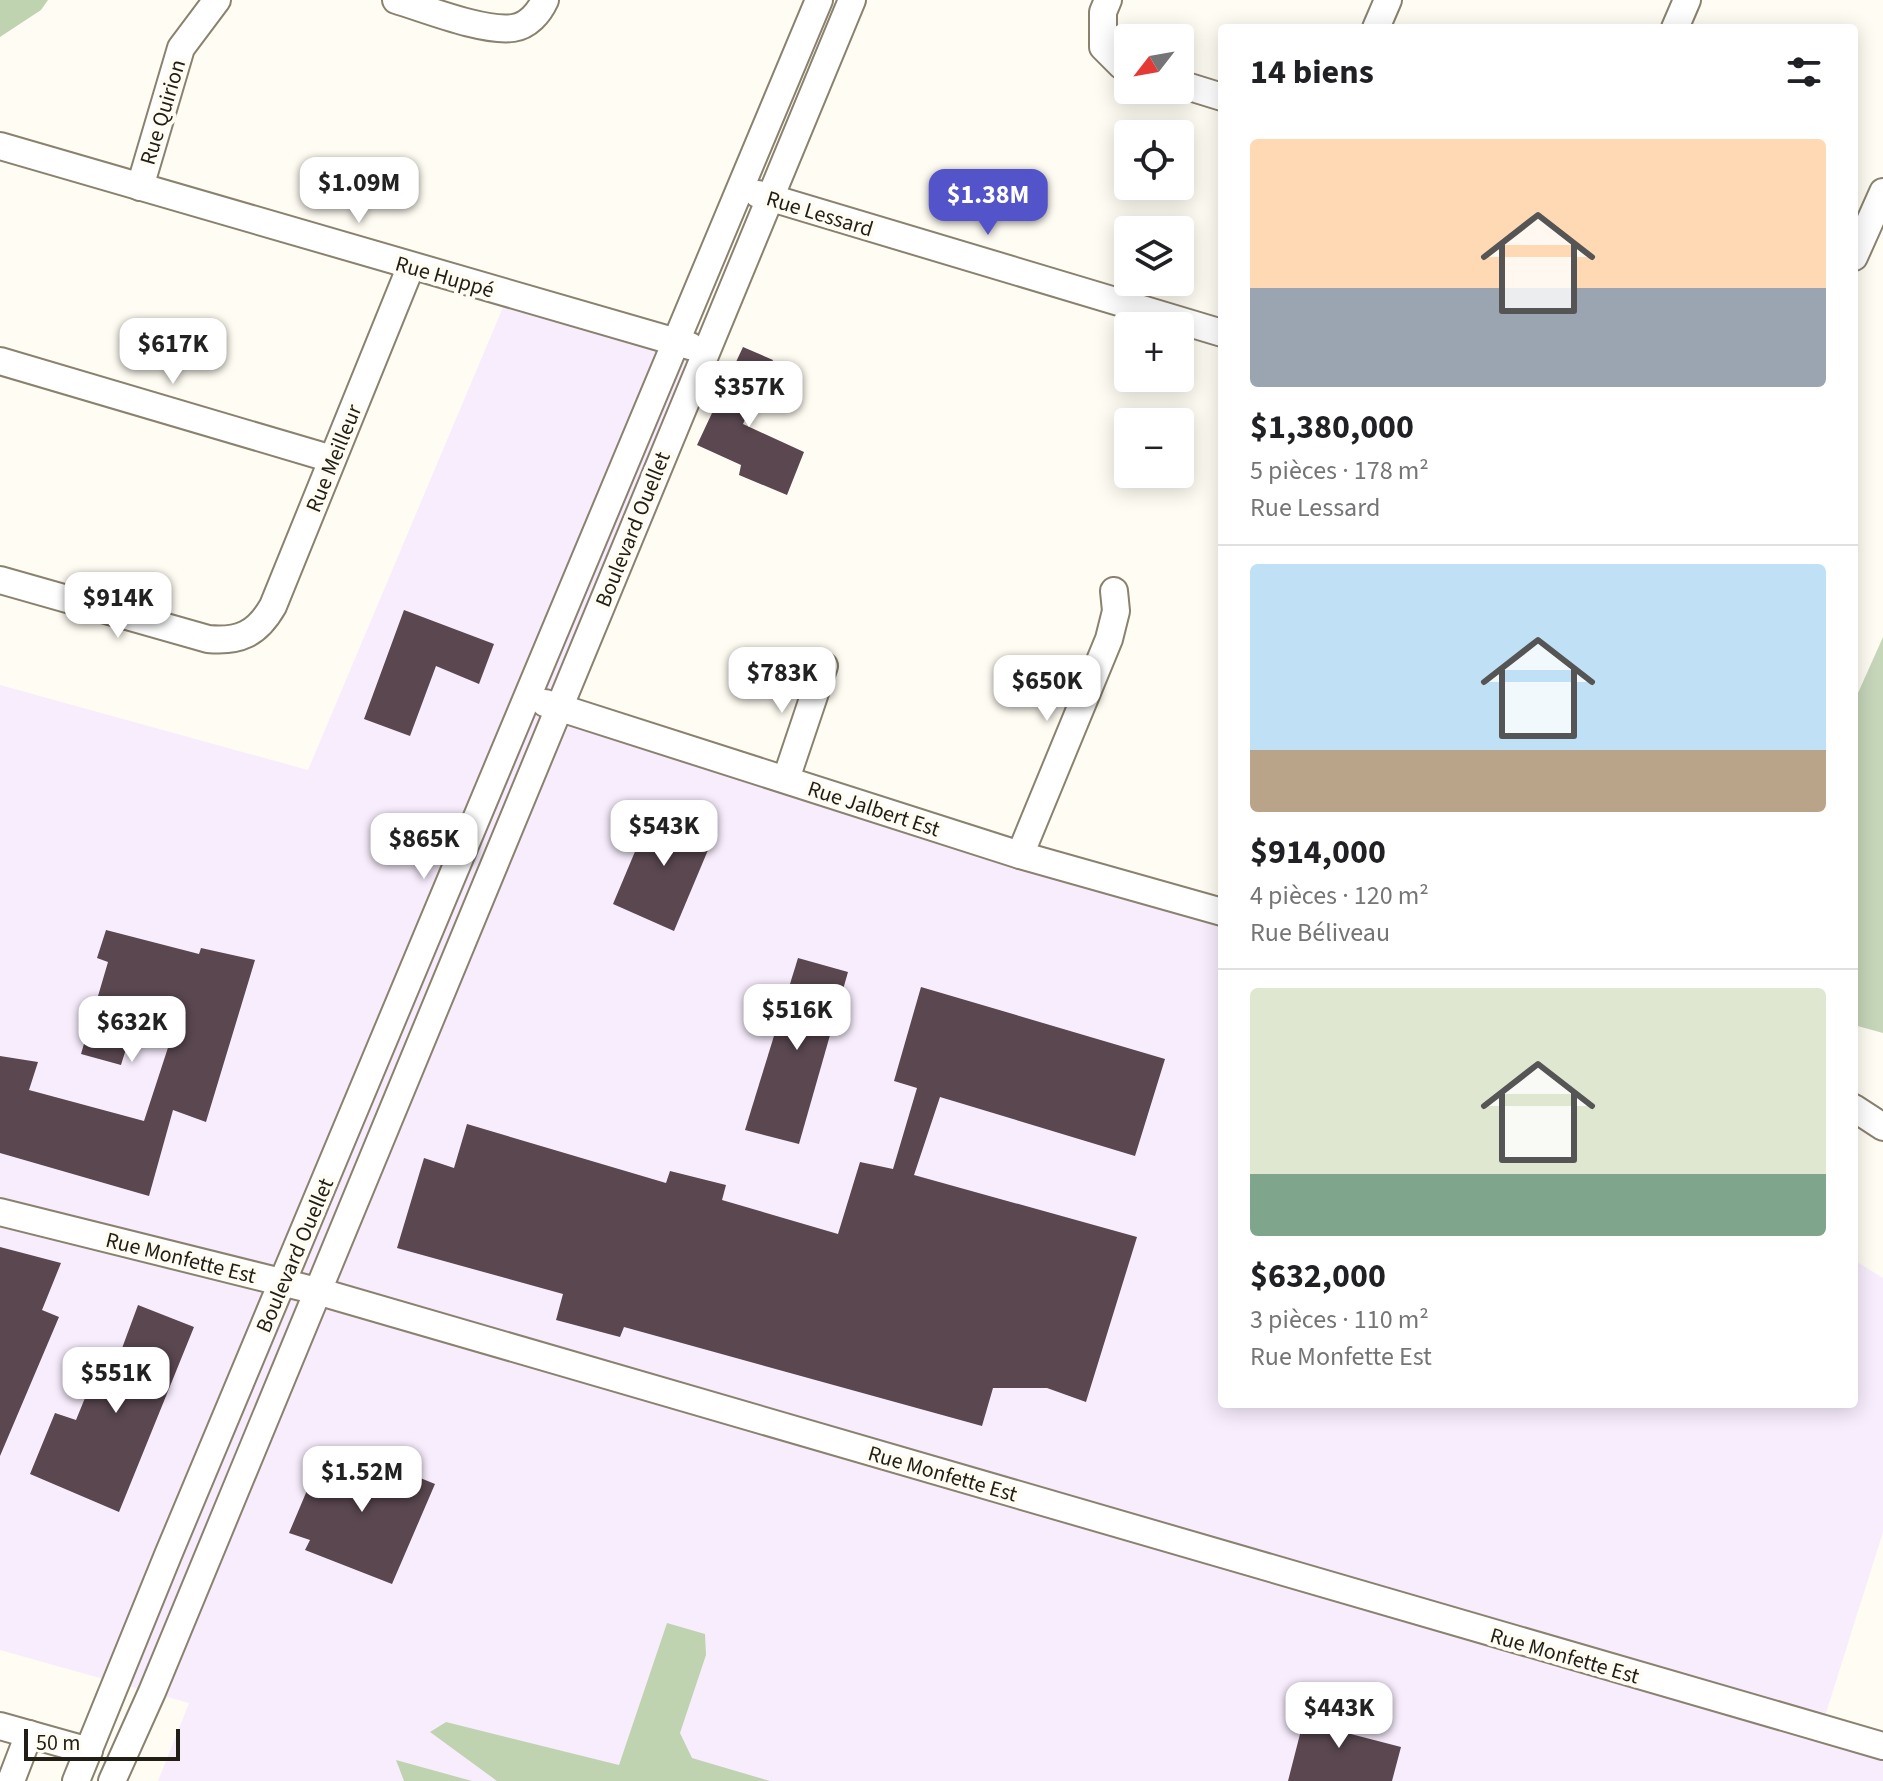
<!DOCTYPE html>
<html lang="fr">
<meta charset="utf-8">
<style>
body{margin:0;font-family:"Source Sans 3",sans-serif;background:#f6f6f6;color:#202124;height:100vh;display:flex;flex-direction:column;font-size:30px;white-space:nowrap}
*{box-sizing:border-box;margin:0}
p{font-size:26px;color:#757577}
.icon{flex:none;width:44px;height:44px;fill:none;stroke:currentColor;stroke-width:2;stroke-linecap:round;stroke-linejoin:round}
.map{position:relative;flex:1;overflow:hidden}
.details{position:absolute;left:1218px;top:24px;width:640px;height:1384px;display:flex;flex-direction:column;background:#fff;border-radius:8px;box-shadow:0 4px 20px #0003}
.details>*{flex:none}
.needle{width:52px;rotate:239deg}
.controls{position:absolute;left:1114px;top:24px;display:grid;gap:16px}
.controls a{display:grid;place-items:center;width:80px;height:80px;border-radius:8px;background:#fff;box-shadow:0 4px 20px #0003;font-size:40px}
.scale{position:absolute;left:24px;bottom:20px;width:156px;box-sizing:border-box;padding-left:8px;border:4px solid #211e16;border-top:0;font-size:22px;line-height:28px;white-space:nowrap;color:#211e16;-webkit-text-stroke:6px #fffcf3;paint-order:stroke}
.price{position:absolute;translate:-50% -68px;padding:0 18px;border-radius:16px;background:#fff;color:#222;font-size:26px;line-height:52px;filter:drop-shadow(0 2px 4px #0008)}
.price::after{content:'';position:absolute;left:50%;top:48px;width:24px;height:18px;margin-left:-12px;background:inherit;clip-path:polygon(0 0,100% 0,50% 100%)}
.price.active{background:#5353ca;color:#fff}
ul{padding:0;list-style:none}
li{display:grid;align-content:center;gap:16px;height:424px;padding:0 32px}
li+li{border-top:2px solid #e0e0e0}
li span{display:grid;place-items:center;height:248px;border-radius:8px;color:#555}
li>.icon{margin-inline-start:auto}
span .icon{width:144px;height:144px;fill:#fffc;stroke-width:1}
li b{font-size:34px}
h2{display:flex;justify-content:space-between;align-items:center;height:96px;padding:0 32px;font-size:34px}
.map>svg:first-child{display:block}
</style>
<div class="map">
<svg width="1883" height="1781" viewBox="0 0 1883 1781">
<rect width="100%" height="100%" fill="#fffcf3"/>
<polygon fill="#f8edfd" points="509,293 705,350 559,707 1222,912 1222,1404 1854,1404 1854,1260 1883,1278 1883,1532 1821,1729 1883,1746 1883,1781 158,1781 189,1703 0,1650 0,685 308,770"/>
<polygon fill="#c6d6b9" points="1883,637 1883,1033 1854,1025 1854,702"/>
<g fill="#c0d3b1">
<polygon points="0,0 48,0 41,10 0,37"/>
<polygon points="667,1623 705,1634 706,1655 680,1733 692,1758 770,1781 497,1781 430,1732 446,1722 619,1765"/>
<polygon points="396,1760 472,1781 404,1781"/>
</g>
<g fill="#5a4750">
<polygon points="743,347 773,360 743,424 804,452 787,495 739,475 741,465 697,445"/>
<polygon points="404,610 494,644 479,684 436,666 410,736 364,719"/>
<polygon points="655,804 716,831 674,931 613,904"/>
<polygon points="106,930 199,954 201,948 255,960 206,1122 173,1110 149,1196 0,1153 0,1056 38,1062 29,1090 144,1121 178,1017 139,1007 121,1065 81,1054 108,962 97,958"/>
<polygon points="798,958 848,972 799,1144 745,1130"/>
<polygon points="921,987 1165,1059 1135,1156 940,1097 914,1175 1137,1237 1086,1402 1047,1388 993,1388 982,1426 624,1327 620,1337 556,1320 563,1294 397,1248 424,1158 454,1168 467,1124 666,1183 670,1171 726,1185 722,1200 838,1234 860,1162 893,1169 917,1088 894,1081"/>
<polygon points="0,1247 61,1263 42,1310 59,1317 0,1456"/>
<polygon points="138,1305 194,1327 119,1512 30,1474 55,1413 76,1420 96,1371 111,1378"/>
<polygon points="349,1449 435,1484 392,1584 305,1550 310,1540 289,1533 322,1455 343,1463"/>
<polygon points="1309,1699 1353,1710 1347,1733 1401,1747 1392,1781 1288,1781"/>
</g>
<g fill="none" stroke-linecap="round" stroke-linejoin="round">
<g stroke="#8a826f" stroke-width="30">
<g id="minor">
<path d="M396,0C426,9 483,32 513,28C528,26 539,13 545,0"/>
<polyline points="1108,0 1103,12 1103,47 1122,66 1128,67"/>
<polyline points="1376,28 1388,0"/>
<polyline points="1675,28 1687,0"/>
<polyline points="1180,84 1222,97"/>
<polyline points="0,146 690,346"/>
<polyline points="140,187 181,48 217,0"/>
<polyline points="758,194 1222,333"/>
<polyline points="1854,257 1883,192"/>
<polyline points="0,361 332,459"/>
<path d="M0,580L208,639C239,642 257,634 273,606L411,266"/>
<polyline points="545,703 1020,855 1222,912"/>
<polyline points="786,779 824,666"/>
<polyline points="1020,855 1109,639 1116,611 1114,591"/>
<polyline points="1854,1108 1883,1127"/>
<polyline points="0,1212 317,1291 1883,1746"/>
<polyline points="0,1726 89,1751"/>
<polyline points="11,1781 29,1734"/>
<polyline points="76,1781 168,1555 819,0"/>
<polyline points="112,1781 152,1692 852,0"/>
</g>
</g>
<use href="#minor" stroke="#fff" stroke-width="26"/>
</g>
<g text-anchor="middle" stroke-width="8" stroke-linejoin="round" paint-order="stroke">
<g font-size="22" fill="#211e16" stroke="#fffcf3">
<text transform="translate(162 112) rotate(-73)" y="8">Rue Quirion</text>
<text transform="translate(820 213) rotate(17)" y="8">Rue Lessard</text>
<text transform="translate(445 276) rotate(16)" y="8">Rue Huppé</text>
<text transform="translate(333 458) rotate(-68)" y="8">Rue Meilleur</text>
<text transform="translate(632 529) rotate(-68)" y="8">Boulevard Ouellet</text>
<text transform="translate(874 808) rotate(18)" y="8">Rue Jalbert Est</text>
<text transform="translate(294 1255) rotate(-67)" y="8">Boulevard Ouellet</text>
<text transform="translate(181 1257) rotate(14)" y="8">Rue Monfette Est</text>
<text transform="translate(943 1473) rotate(16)" y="8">Rue Monfette Est</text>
<text transform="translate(1565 1655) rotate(16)" y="8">Rue Monfette Est</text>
</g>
</g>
</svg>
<div class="controls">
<a><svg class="needle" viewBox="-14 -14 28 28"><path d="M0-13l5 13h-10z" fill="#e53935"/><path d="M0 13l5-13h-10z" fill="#757577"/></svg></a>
<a><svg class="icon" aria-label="locate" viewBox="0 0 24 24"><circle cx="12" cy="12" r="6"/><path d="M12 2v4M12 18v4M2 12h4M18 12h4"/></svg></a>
<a><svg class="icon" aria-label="layers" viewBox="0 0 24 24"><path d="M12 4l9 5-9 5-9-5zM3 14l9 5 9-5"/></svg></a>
<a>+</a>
<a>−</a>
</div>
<div class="scale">50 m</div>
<b class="price" style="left:359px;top:225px">$1.09M</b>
<b class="price active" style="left:988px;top:237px">$1.38M</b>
<b class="price" style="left:173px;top:386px">$617K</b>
<b class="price" style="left:749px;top:429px">$357K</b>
<b class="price" style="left:118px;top:640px">$914K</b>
<b class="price" style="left:782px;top:715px">$783K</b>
<b class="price" style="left:1047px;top:723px">$650K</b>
<b class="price" style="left:664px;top:868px">$543K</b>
<b class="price" style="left:424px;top:881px">$865K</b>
<b class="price" style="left:797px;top:1052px">$516K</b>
<b class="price" style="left:132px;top:1064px">$632K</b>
<b class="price" style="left:116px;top:1415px">$551K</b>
<b class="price" style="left:362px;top:1514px">$1.52M</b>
<b class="price" style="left:1339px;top:1750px">$443K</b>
<section class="details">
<h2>14 biens<svg class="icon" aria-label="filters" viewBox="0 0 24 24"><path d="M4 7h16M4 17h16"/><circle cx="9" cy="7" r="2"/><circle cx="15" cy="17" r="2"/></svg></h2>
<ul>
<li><span style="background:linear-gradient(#ffd9b3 60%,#9aa5b1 0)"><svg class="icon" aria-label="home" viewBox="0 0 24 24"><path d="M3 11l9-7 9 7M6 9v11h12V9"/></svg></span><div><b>$1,380,000</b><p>5 pièces · 178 m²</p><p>Rue Lessard</p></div></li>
<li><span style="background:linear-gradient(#bfe0f5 75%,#b9a48a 0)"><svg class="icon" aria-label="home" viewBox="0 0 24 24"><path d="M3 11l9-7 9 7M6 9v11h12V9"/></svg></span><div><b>$914,000</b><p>4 pièces · 120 m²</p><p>Rue Béliveau</p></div></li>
<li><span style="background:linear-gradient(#dfe7d0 75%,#7fa58c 0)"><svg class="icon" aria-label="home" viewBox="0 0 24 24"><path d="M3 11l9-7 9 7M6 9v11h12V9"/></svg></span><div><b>$632,000</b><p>3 pièces · 110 m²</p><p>Rue Monfette Est</p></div></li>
</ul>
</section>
</div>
